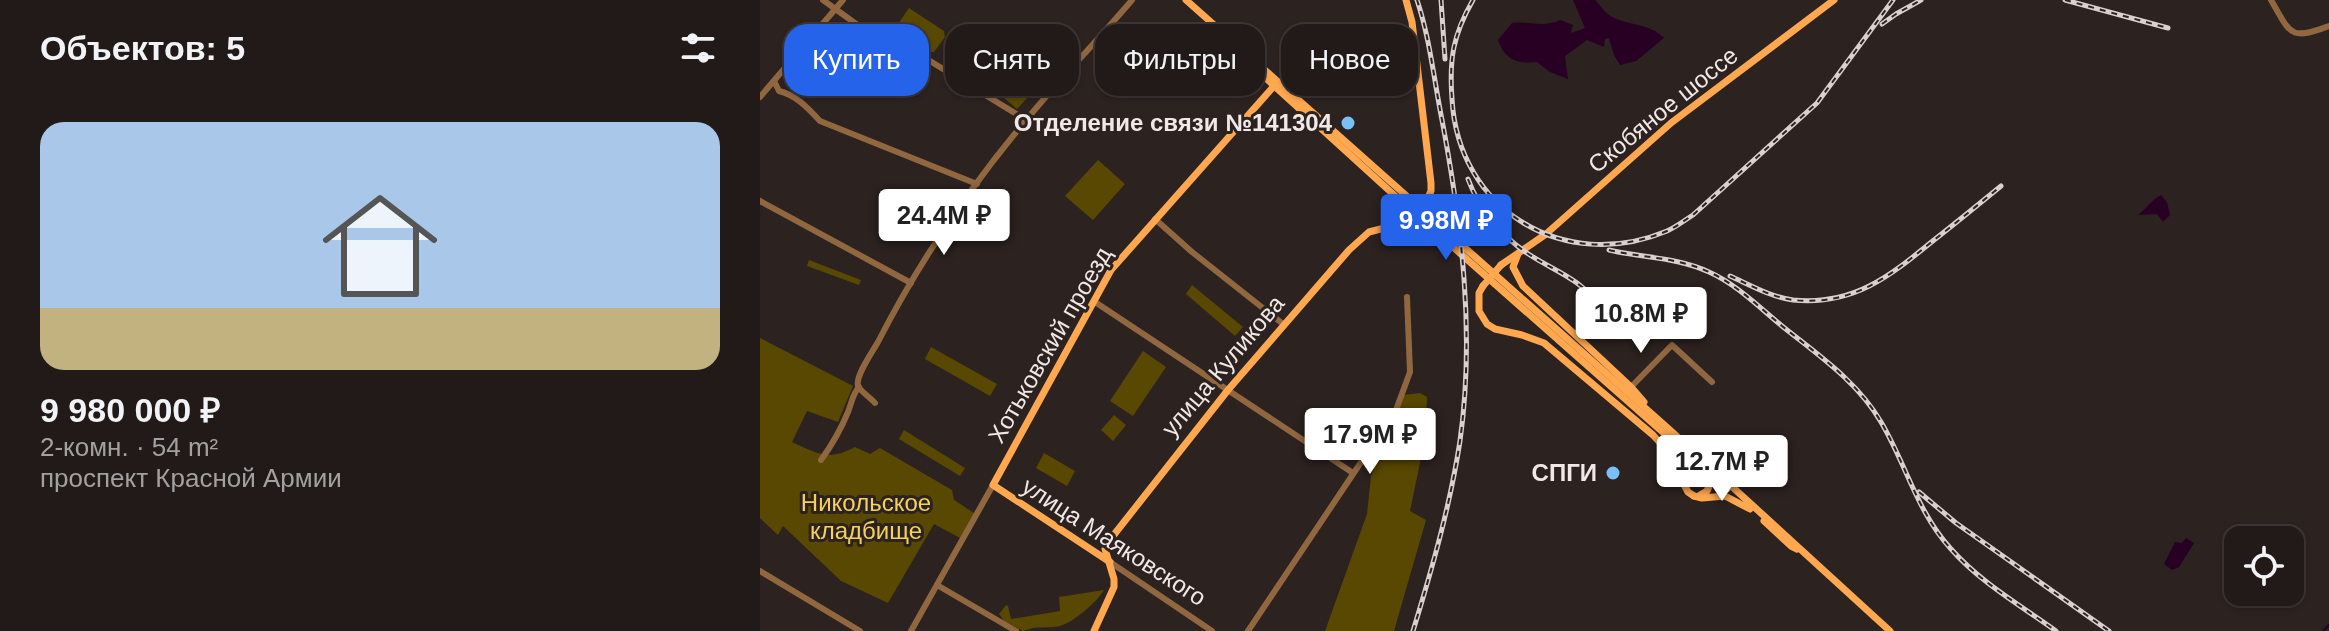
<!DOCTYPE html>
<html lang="ru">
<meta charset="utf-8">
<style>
body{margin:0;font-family:Helvetica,sans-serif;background:#2d2725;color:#f1f3f6;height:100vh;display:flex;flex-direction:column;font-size:30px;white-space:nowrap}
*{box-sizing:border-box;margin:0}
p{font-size:26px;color:#a2a1a2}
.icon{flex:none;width:44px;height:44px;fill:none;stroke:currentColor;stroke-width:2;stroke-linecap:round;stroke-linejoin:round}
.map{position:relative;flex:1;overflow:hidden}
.drawer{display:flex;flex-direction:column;background:#211a18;width:760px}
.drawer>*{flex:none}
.hud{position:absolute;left:24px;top:24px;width:760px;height:72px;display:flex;gap:16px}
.controls{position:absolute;left:1464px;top:526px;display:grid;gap:16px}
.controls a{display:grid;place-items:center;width:80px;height:80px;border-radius:16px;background:#211a18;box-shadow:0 2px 6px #0004,0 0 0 2px #3e3837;font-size:40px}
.price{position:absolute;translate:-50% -68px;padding:0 18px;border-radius:8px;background:#fff;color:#222;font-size:26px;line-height:52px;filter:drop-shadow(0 2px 4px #0008)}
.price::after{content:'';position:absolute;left:50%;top:48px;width:24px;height:18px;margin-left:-12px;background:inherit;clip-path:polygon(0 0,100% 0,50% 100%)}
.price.active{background:#2563eb;color:#fff}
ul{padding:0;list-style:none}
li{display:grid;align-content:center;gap:16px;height:424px;padding:0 40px}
li span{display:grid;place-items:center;height:248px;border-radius:24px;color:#555}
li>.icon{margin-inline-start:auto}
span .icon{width:144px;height:144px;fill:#fffc;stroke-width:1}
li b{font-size:34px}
h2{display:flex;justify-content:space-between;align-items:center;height:96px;padding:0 40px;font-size:34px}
.tag{padding:0 28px;border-radius:24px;background:#211a18;box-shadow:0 2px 6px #0004,0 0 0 2px #3e3837;font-size:28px;line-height:72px}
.tag.active{background:#2563eb;color:#fff}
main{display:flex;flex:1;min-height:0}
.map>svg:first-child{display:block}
</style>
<main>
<section class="drawer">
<h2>Объектов: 5<svg class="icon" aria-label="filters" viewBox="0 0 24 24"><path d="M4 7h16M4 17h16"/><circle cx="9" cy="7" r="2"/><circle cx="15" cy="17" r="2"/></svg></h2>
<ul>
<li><span style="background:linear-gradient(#a9c7e8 75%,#c2b280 0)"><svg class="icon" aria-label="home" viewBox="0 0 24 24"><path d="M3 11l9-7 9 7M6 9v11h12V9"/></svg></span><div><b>9 980 000 ₽</b><p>2-комн. · 54 m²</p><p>проспект Красной Армии</p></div></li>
</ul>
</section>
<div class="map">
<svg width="1569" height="631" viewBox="0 0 1569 631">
<rect width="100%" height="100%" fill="#2c2220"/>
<g fill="#594801">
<polygon points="149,8 184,31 185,37 174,52 168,52 136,27"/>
<polygon points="297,38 311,51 257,109 243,97"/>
<polygon points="203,44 233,69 234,75 227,82 221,82 194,58 194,53"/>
<polygon points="338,160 365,184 333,220 305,196"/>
<polygon points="49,260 101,280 99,285 47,266"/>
<polygon points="432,285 483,327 475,336 426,294"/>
<path d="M0,338L93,386L78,422L47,411L32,442C58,454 69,461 95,447L110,454L120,448L192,490L194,500L214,513L200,538L174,524L128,603L81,581L23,526L18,535L0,518Z"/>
<polygon points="171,347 237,384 230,396 165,359"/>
<polygon points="383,351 406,367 373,416 350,401"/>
<polygon points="660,393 667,397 666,422 668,424 650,511 666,520 634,631 565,631 607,514 611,476 643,395"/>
<polygon points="354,415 366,425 353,441 341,430"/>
<polygon points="144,430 205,468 200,476 139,439"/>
<polygon points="284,453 315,471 307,486 276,468"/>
<path d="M344,590C337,602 314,622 300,626C290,629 277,625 263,631L244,621L239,614L246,605L248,606L251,619L300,611L299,597Z"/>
</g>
<g fill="#270023">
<path d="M813,0H835C840,5 844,11 849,15C866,26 891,23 904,38L876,61L860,65L854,55L849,38L845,39L844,47L827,40L805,56L808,79L790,72L777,62C757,64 745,60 738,40L752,23C771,21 784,28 800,20L813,25L811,33L825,28Z"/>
<path d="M1401,195L1407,202L1410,215L1403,222L1397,214L1378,215C1387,208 1391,200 1401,195Z"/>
<polygon points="1426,538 1434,543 1419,567 1412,570 1404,564 1415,542 1422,543"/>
</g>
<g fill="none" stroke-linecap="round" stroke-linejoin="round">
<polyline stroke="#270023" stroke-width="2" points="1563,631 1569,625"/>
<g stroke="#916740" stroke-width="6">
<polyline points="63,0 117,39 170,61 266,120"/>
<path d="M1511,0C1531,34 1529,41 1569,26"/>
<path d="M14,81L19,91C36,95 48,108 60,121L217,184"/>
<polyline points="0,97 83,0"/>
<polyline points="0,201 151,283"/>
<polyline points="395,219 432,252 523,324"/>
<polyline points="335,302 593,473"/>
<polyline points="871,387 912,345 952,382"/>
<path d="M115,403C111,398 101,392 98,386C95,376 113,351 118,342C159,262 209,188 267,119C301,78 338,40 372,0"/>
<path d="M61,460C72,445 81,429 88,412C92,402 92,395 99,387"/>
<polyline points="350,562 452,631"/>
<polyline points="0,571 100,631"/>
<polyline points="177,585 256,631"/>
<polyline points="151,631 233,485"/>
<polyline points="488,631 636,410 650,372 647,297"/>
</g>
<g stroke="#ffa84f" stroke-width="7">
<polyline points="426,0 910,430 1130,631"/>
<polyline points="646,0 652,22 671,183 671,191 665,204"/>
<polyline points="475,50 633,194 967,489"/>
<polyline points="758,254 753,267 763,286 871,387 884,402"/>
<polyline points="741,265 786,234 911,123 1074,0"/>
<polyline points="723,286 719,293 719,311 727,324 735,329 762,335 784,343 893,435 903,446 928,492 934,496"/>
<polyline points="940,495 947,491 950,484 944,474"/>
<polyline points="934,496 942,498 965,496 990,509"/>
<polyline points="1004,521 1031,546 1037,549"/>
<polyline points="350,562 233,485 351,270 514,86"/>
<polyline points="334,631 354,587 354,579 345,549 349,541 468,390 589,250 609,232 648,222"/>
</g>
<g stroke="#d8d1cf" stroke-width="5">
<g id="rail">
<polyline points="681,0 685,59"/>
<path d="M713,0C693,35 689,59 692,99C698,210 804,274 907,231C916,227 925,220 933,215L1057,103L1133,0"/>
<polyline points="1305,0 1408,28"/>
<polyline points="1122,24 1136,14 1161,0"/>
<path d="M708,179C719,209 743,238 770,255C785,265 802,272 817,283C840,301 861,322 883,341"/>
<path d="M849,250C882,258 917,257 949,272C976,284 999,307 1022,326C1058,355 1097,381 1121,422C1146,464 1157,512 1191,549C1220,582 1260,605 1296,631"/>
<path d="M970,276C990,285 1011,297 1033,300C1094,306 1130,276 1174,240C1197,222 1219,204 1241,186"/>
<polyline points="1159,492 1196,523 1349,631"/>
<path d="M653,631C672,569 690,506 700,441C715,334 702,226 682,120C674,80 670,39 657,0"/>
</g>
</g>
<use href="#rail" stroke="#2c2220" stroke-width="2" stroke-dasharray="6" stroke-linecap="butt"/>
<g stroke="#ffa84f" stroke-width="7">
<polyline points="648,222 665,204"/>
<polyline points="723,286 741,265"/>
</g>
</g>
<g fill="#79bff8" stroke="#2c2220" stroke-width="3">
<circle cx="588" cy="123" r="8"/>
<circle cx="853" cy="473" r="8"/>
</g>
<g text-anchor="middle" stroke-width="6" stroke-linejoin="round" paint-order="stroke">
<g font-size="24" fill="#f0e9e7" stroke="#2c2220">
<text transform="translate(903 110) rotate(-39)" y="8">Скобяное шоссе</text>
<text transform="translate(290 345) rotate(-60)" y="8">Хотьковский проезд</text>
<text transform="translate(463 366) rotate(-50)" y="8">улица Куликова</text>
<text transform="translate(354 542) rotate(33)" y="8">улица Маяковского</text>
</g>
<g font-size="24" font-weight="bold" fill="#f0e9e7" stroke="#2c2220" text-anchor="end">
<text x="572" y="131">Отделение связи №141304</text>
<text x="837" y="481">СПГИ</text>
</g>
<g font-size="24" fill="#f3d15b" stroke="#2c2220">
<text x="106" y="511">Никольское<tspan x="106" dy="28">кладбище</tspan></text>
</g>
</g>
</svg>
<div class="controls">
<a><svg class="icon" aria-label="locate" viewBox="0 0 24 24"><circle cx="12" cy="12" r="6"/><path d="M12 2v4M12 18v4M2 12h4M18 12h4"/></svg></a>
</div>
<b class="price" style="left:184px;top:257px">24.4M ₽</b>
<b class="price active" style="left:686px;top:262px">9.98M ₽</b>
<b class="price" style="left:881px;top:355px">10.8M ₽</b>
<b class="price" style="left:610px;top:476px">17.9M ₽</b>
<b class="price" style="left:962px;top:503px">12.7M ₽</b>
<div class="hud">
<a class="tag active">Купить</a>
<a class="tag">Снять</a>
<a class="tag">Фильтры</a>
<a class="tag">Новое</a>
</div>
</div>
</main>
